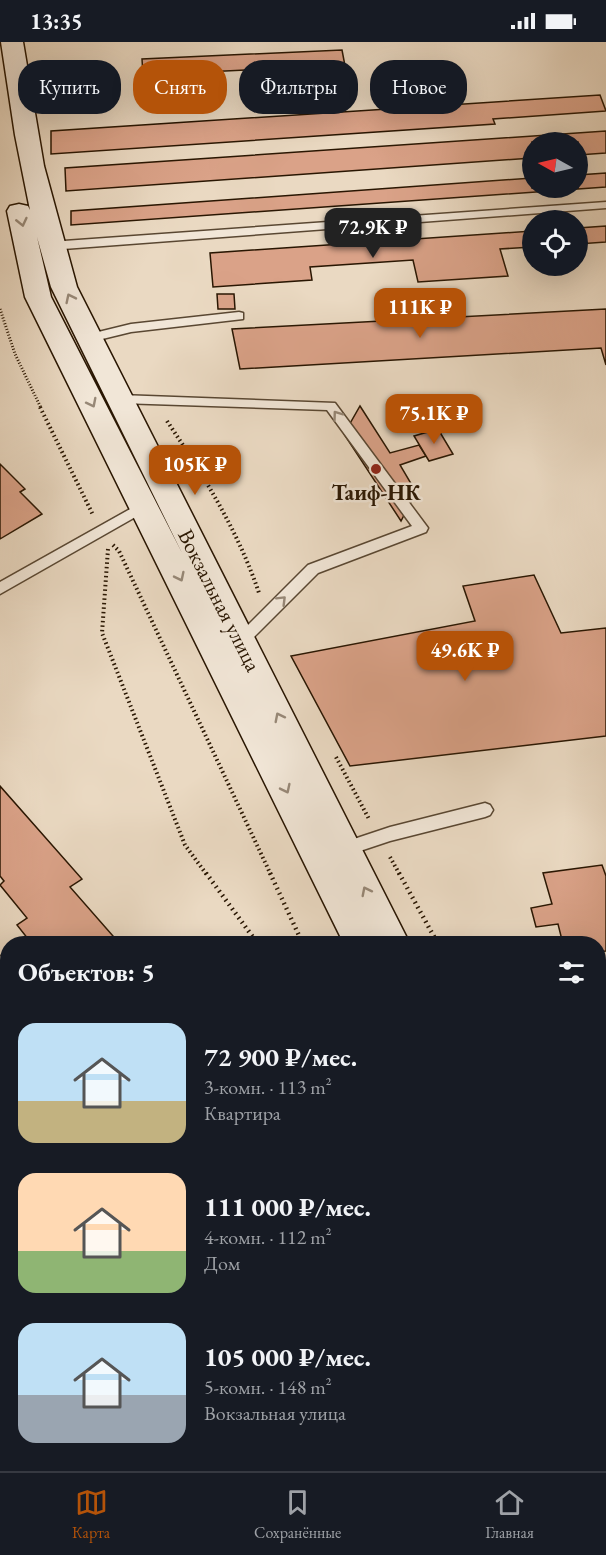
<!DOCTYPE html>
<html lang="ru">
<meta charset="utf-8">
<style>
body{margin:0;font-family:"EB Garamond",serif;background:#242831;color:#f1f3f6;height:100vh;display:flex;flex-direction:column;font-size:22px;white-space:nowrap}
*{box-sizing:border-box;margin:0}
p{font-size:20px;color:#9ea1a6}
.icon{flex:none;width:33px;height:33px;fill:none;stroke:currentColor;stroke-width:2;stroke-linecap:round;stroke-linejoin:round}
.map{position:relative;flex:1;overflow:hidden}
.details{position:absolute;left:0px;top:894px;width:606px;height:536px;display:flex;flex-direction:column;background:#171b24;border-radius:24px 24px 0 0;box-shadow:0 6px 24px #0002}
.details>*{flex:none}
.guide{position:absolute;left:18px;top:18px;width:570px;height:54px;display:flex;gap:12px}
.needle{width:39px;rotate:278deg}
.buttons{position:absolute;left:522px;top:90px;display:grid;gap:12px}
.buttons a{display:grid;place-items:center;width:66px;height:66px;border-radius:50%;background:#171b24;box-shadow:0 6px 24px #0002;font-size:30px}
.price{position:absolute;translate:-50% -51px;padding:0 14px;border-radius:12px;background:#b45309;color:#fff;font-size:20px;line-height:39px;filter:drop-shadow(0 2px 3px #0008)}
.price::after{content:'';position:absolute;left:50%;top:36px;width:18px;height:14px;margin-left:-9px;background:inherit;clip-path:polygon(0 0,100% 0,50% 100%)}
.price.active{background:#222;color:#fff}
ul{padding:0;list-style:none}
li{display:flex;align-items:center;gap:18px;height:150px;padding:0 18px}
li span{display:grid;place-items:center;flex:none;width:168px;height:120px;border-radius:18px;color:#555}
li>.icon{margin-inline-start:auto}
span .icon{width:72px;height:72px;fill:#fffc;stroke-width:1}
li b{font-size:26px}
h2{display:flex;justify-content:space-between;align-items:center;height:72px;padding:0 18px;font-size:26px}
.chip{padding:0 21px;border-radius:24px;background:#171b24;box-shadow:0 6px 24px #0002;font-size:21px;line-height:54px}
.chip.active{background:#b45309;color:#fff}
.status{display:flex;justify-content:space-between;align-items:center;height:42px;padding:0 30px;background:#171b24;direction:ltr}
.status svg{height:16px;fill:currentColor}
.dock{display:flex;justify-content:space-around;align-items:center;height:84px;border-top:2px solid #363941;background:#171b24;font-size:16px;color:#9ea1a6}
.dock a{display:grid;justify-items:center;gap:3px}
.dock .active{color:#b45309}
.map>svg:first-child{display:block}
</style>
<div class="status"><b>13:35</b><svg viewBox="0 0 49 12"><path d="M0 12V9h3v3zM5 12V6h3v6zM10 12V3h3v9zM15 12V0h3v12zM26 1h20v11H26zM47 4h2v5h-2z"/></svg></div>
<div class="map">
<svg width="606" height="1429" viewBox="0 0 606 1429">
<rect width="100%" height="100%" fill="#ead9c2"/>
<filter id="stains"><feTurbulence type="fractalNoise" baseFrequency=".00333" numOctaves="4"/><feColorMatrix values="0 0 0 0 .2 0 0 0 0 .09 0 0 0 0 .02 0 0 0 .5 -.17"/></filter>
<radialGradient id="worn" r=".72"><stop offset=".6" stop-color="#630" stop-opacity="0"/><stop offset="1" stop-color="#630" stop-opacity=".3"/></radialGradient>
<g fill="#daa288" stroke="#291602" stroke-width="1.5">
<polygon points="342,8 346,29 328,30 327,24 143,33 142,17"/>
<polygon points="600,53 606,69 493,77 495,82 51,112 51,89"/>
<polygon points="606,89 606,111 578,113 578,100 532,100 532,116 66,149 65,126"/>
<polygon points="606,131 606,145 71,183 71,169 532,136 532,146 578,146 578,133"/>
<polygon points="606,184 606,200 578,202 578,186"/>
<polygon points="532,189 532,205 500,207 508,234 418,240 413,218 310,225 312,238 213,245 210,211"/>
<polygon points="217,252 234,252 235,267 218,267"/>
<polygon points="606,267 606,323 601,306 240,327 232,287"/>
<polygon points="360,364 390,411 419,403 426,414 400,423 416,450 401,479 344,392"/>
<polygon points="438,387 453,412 429,419 414,394"/>
<polygon points="0,422 25,447 20,450 42,472 0,497"/>
<polygon points="534,533 561,591 606,586 606,694 350,724 291,614 475,579 463,544"/>
<polygon points="0,744 82,837 70,845 120,902 32,902 17,883 27,876 0,843 4,839 0,834"/>
<polygon points="602,823 606,834 606,909 598,910 598,902 563,902 558,882 536,885 531,866 552,862 543,831"/>
<polygon points="606,1012 606,1080 598,1081 598,1013"/>
<polygon points="606,1119 606,1155 598,1156 598,1120"/>
</g>
<g fill="none" stroke-linecap="round" stroke-linejoin="round">
<g stroke="#594732" stroke-width="3">
<g id="lane">
<polygon points="606,160 606,166 50,208 44,204 50,200"/>
<polygon points="239,270 243,271 243,277 131,290 90,300 84,296 86,293 131,282"/>
<polygon points="120,353 335,361 428,486 426,490 318,531 246,603 236,603 234,599 236,595 308,523 412,484 327,368 120,361 114,357"/>
<polygon points="148,457 153,459 155,462 153,465 0,552 0,540"/>
<polygon points="485,761 490,763 493,768 490,773 485,775 390,799 345,814 339,812 337,807 339,802 390,785"/>
<polygon points="0,914 8,919 8,942 0,936"/>
<polygon points="606,940 606,956 598,958 598,942"/>
<polygon points="0,1017 8,1021 8,1043 0,1039"/>
<polygon points="8,1268 8,1289 0,1293 0,1271"/>
<rect x="598" y="1297" width="8" height="20"/>
</g>
</g>
<g stroke="#291602" stroke-width="3">
<g id="secondary">
<path d="M1,0H23L44,124L77,245L410,902H344L25,255L7,169L10,164L19,162L28,164L30,168L15,93ZM37,195L51,245L182,511L51,255Z"/>
<polygon points="598,1328 606,1331 606,1389 598,1386"/>
<polygon points="598,1404 606,1409 606,1429 570,1429 567,1422 598,1422"/>
</g>
</g>
<polyline stroke="#291602" stroke-width="3" stroke-dasharray="1 2" stroke-linecap="butt" points="0,267 15,312 41,366"/>
<g stroke="#291602" stroke-width="4" stroke-dasharray="1.5 3" stroke-linecap="butt">
<polyline points="40,365 93,473"/>
<path d="M167,379C204,434 238,489 259,551"/>
<polyline points="113,503 119,509 271,833"/>
<polyline points="108,507 102,591 185,803 207,833"/>
<polyline points="336,715 369,777"/>
<polyline points="390,815 400,833"/>
</g>
<g stroke="#291602" stroke-width="4.5" stroke-dasharray="1.5 4" stroke-linecap="butt">
<polyline points="206,831 258,902"/>
<polyline points="270,831 303,902"/>
<polyline points="399,831 438,902"/>
<polyline points="457,1422 459,1429"/>
<polyline points="506,1422 508,1429"/>
</g>
<use href="#lane" fill="#f1e6d7" fill-rule="evenodd"/>
<use href="#secondary" fill="#f1e6d7" fill-rule="evenodd"/>
</g>
<defs><path id="oneway-chevron" d="M-2-3.5L2.5 0L-2 3.5" fill="none" stroke-width="1.6" stroke-linecap="round" stroke-linejoin="round" transform="scale(1.5)"/></defs>
<g stroke="#978877">
<use href="#oneway-chevron" transform="translate(22 180) rotate(77)"/>
<use href="#oneway-chevron" transform="translate(70 256) rotate(-116)"/>
<use href="#oneway-chevron" transform="translate(92 361) rotate(63)"/>
<use href="#oneway-chevron" transform="translate(337 373) rotate(-126)"/>
<use href="#oneway-chevron" transform="translate(180 535) rotate(64)"/>
<use href="#oneway-chevron" transform="translate(282 558) rotate(-45)"/>
<use href="#oneway-chevron" transform="translate(279 675) rotate(-117)"/>
<use href="#oneway-chevron" transform="translate(286 747) rotate(64)"/>
<use href="#oneway-chevron" transform="translate(366 849) rotate(-117)"/>
</g>
<circle fill="#8f2418" stroke="#f1e6d7" stroke-width="2" cx="376" cy="427" r="6"/>
<g text-anchor="middle" stroke-width="5" stroke-linejoin="round" paint-order="stroke">
<g font-size="22" font-weight="bold" fill="#291602" stroke="#f1e6d7">
<text x="376" y="458">Таиф-НК</text>
</g>
<g font-size="22" fill="#291602" stroke="#f1e6d7">
<text transform="translate(220 558) rotate(63)" y="8">Вокзальная улица</text>
</g>
</g>
<rect width="100%" height="100%" filter="url(#stains)"/>
<rect width="100%" height="100%" fill="url(#worn)"/>
</svg>
<div class="buttons">
<a><svg class="needle" viewBox="-14 -14 28 28"><path d="M0-13l5 13h-10z" fill="#e53935"/><path d="M0 13l5-13h-10z" fill="#9ea1a6"/></svg></a>
<a><svg class="icon" aria-label="locate" viewBox="0 0 24 24"><circle cx="12" cy="12" r="6"/><path d="M12 2v4M12 18v4M2 12h4M18 12h4"/></svg></a>
</div>
<b class="price active" style="left:373px;top:217px">72.9K ₽</b>
<b class="price" style="left:420px;top:297px">111K ₽</b>
<b class="price" style="left:434px;top:403px">75.1K ₽</b>
<b class="price" style="left:195px;top:454px">105K ₽</b>
<b class="price" style="left:465px;top:640px">49.6K ₽</b>
<div class="guide">
<a class="chip">Купить</a>
<a class="chip active">Снять</a>
<a class="chip">Фильтры</a>
<a class="chip">Новое</a>
</div>
<section class="details">
<h2>Объектов: 5<svg class="icon" aria-label="filters" viewBox="0 0 24 24"><path d="M4 7h16M4 17h16"/><circle cx="9" cy="7" r="2"/><circle cx="15" cy="17" r="2"/></svg></h2>
<ul>
<li><span style="background:linear-gradient(#bfe0f5 65%,#c2b280 0)"><svg class="icon" aria-label="home" viewBox="0 0 24 24"><path d="M3 11l9-7 9 7M6 9v11h12V9"/></svg></span><div><b>72 900 ₽/мес.</b><p>3-комн. · 113 m²</p><p>Квартира</p></div></li>
<li><span style="background:linear-gradient(#ffd9b3 65%,#8fb573 0)"><svg class="icon" aria-label="home" viewBox="0 0 24 24"><path d="M3 11l9-7 9 7M6 9v11h12V9"/></svg></span><div><b>111 000 ₽/мес.</b><p>4-комн. · 112 m²</p><p>Дом</p></div></li>
<li><span style="background:linear-gradient(#bfe0f5 60%,#9aa5b1 0)"><svg class="icon" aria-label="home" viewBox="0 0 24 24"><path d="M3 11l9-7 9 7M6 9v11h12V9"/></svg></span><div><b>105 000 ₽/мес.</b><p>5-комн. · 148 m²</p><p>Вокзальная улица</p></div></li>
</ul>
</section>
</div>
<nav class="dock">
<a class="active"><svg class="icon" aria-label="map" viewBox="0 0 24 24"><path d="M3 6l6-2 6 2 6-2v14l-6 2-6-2-6 2zM9 4v14M15 6v14"/></svg>Карта</a>
<a><svg class="icon" aria-label="saved" viewBox="0 0 24 24"><path d="M7 4h10v16l-5-4-5 4z"/></svg>Сохранённые</a>
<a><svg class="icon" aria-label="home" viewBox="0 0 24 24"><path d="M3 11l9-7 9 7M6 9v11h12V9"/></svg>Главная</a>
</nav>
